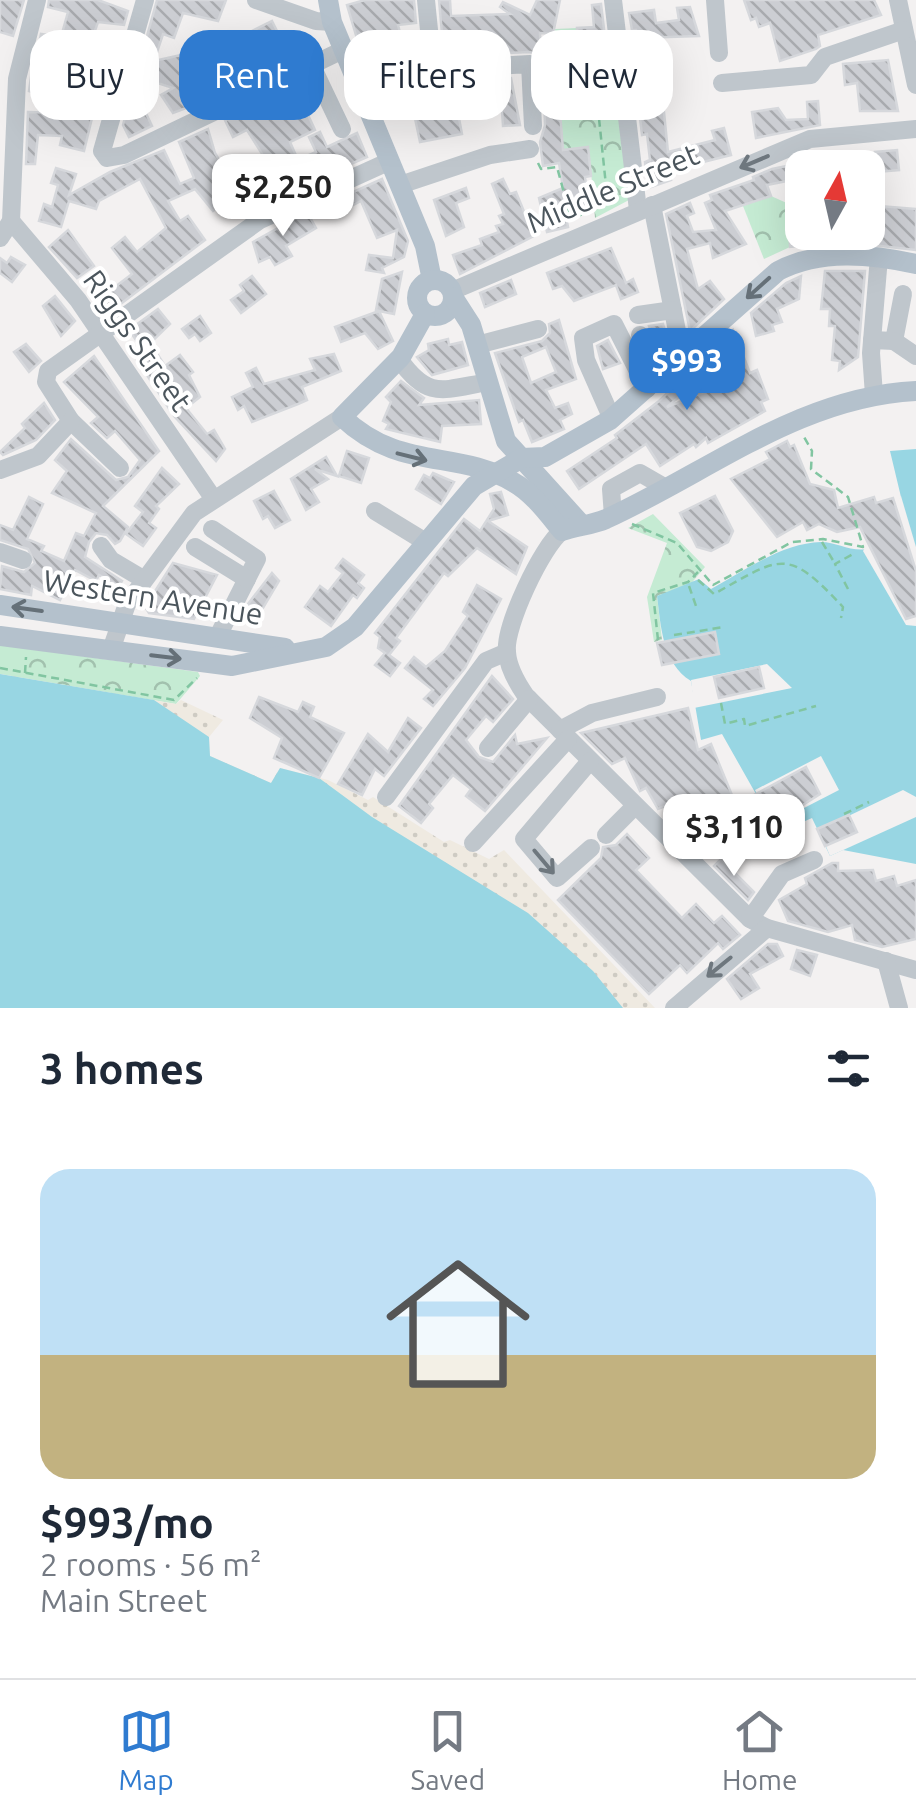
<!DOCTYPE html>
<meta charset="utf-8">
<style>
body{margin:0;font-family:Ubuntu,sans-serif;background:#f6f6f7;color:#1f2937;height:100vh;display:flex;flex-direction:column;font-size:38px;white-space:nowrap}
*{box-sizing:border-box;margin:0}
p{font-size:32px;color:#747a83}
.icon{flex:none;width:55px;height:55px;fill:none;stroke:currentColor;stroke-width:2;stroke-linecap:round;stroke-linejoin:round}
.map{position:relative;height:1008px;overflow:hidden}
.side{display:flex;flex-direction:column;background:#fff;flex:1}
.side>*{flex:none}
.guide{position:absolute;left:30px;top:30px;width:858px;height:90px;display:flex;gap:20px}
.needle{width:65px;rotate:8deg}
.tools{position:absolute;left:785px;top:150px;display:grid;gap:20px}
.tools a{display:grid;place-items:center;width:100px;height:100px;border-radius:20px;background:#fff;box-shadow:0 10px 40px #0002;font-size:50px}
.price{position:absolute;translate:-50% -85px;padding:0 22px;border-radius:20px;background:#fff;color:#222;font-size:32px;line-height:65px;filter:drop-shadow(0 2px 5px #0008)}
.price::after{content:'';position:absolute;left:50%;top:60px;width:30px;height:22px;margin-left:-15px;background:inherit;clip-path:polygon(0 0,100% 0,50% 100%)}
.price.current{background:#2f7bd0;color:#fff}
ul{padding:0;list-style:none}
li{display:grid;align-content:center;gap:20px;height:530px;padding:0 40px}
li span{display:grid;place-items:center;height:310px;border-radius:30px;color:#555}
li>.icon{margin-inline-start:auto}
span .icon{width:180px;height:180px;fill:#fffc;stroke-width:1}
li b{font-size:42px}
h2{display:flex;justify-content:space-between;align-items:center;height:120px;padding:0 40px;font-size:42px}
.tag{padding:0 35px;border-radius:30px;background:#fff;box-shadow:0 10px 40px #0002;font-size:35px;line-height:90px}
.tag.current{background:#2f7bd0;color:#fff}
.tabs{display:flex;justify-content:space-around;align-items:center;height:140px;border-top:2px solid #e0e1e3;background:#fff;font-size:28px;color:#747a83}
.tabs a{display:grid;justify-items:center;gap:5px}
.tabs .current{color:#2f7bd0}
.map>svg:first-child{display:block}
</style>
<div class="map">
<svg width="916" height="1008" viewBox="0 0 916 1008">
<defs>
<pattern id="forest-crowns" width="20" height="18" patternUnits="userSpaceOnUse" patternTransform="scale(2.5)"><rect width="20" height="18" fill="#c5ebd3"/><path d="M2 6a3 3 0 1 1 6 0M12 15a3 3 0 1 1 6 0" fill="none" stroke="#a2c1ae"/></pattern>
<pattern id="sand-dots" width="8" height="8" patternUnits="userSpaceOnUse" patternTransform="scale(2.5)"><rect width="8" height="8" fill="#efeae1"/><path d="M2 2h.1M6 6h.1" fill="none" stroke="#cecbc3" stroke-width="1.8" stroke-linecap="round"/></pattern>
<pattern id="building-back-hatch" width="6" height="6" patternUnits="userSpaceOnUse" patternTransform="scale(2.5)"><rect width="6" height="6" fill="#ccced3"/><path d="M-1 5l2 2M0 0l6 6M5-1l2 2" fill="none" stroke="#a8aaae"/></pattern>
</defs>
<rect width="100%" height="100%" fill="#f3f1f1"/>
<g fill="url(#forest-crowns)">
<polygon points="577,28 580,76 585,81 615,78 629,200 595,218 589,148 564,156 555,29"/>
<polygon points="771,196 789,204 790,247 764,259 743,206"/>
<polygon points="653,514 705,567 689,586 657,596 662,640 654,642 647,597 667,543 628,528"/>
<polygon points="0,645 198,672 200,676 176,704 0,674"/>
</g>
<polygon fill="url(#sand-dots)" points="0,674 176,704 181,700 223,720 209,737 210,756 271,783 280,768 328,780 368,800 373,797 444,842 450,840 489,859 504,850 655,1008 545,1008"/>
<g fill="#98d6e3">
<path d="M916,449V864L843,850L830,856L812,818L778,833L722,734L701,740L691,681C662,663 661,626 657,596L699,579L711,589C747,569 783,543 821,542C837,542 850,552 868,549L901,497L890,451Z"/>
<polygon points="0,674 154,700 209,737 210,756 271,783 280,768 319,778 372,817 528,913 593,971 623,1008 0,1008"/>
</g>
<g fill="#f3f1f1">
<polygon points="901,496 916,547 916,626 906,625 863,551"/>
<polygon points="767,664 792,688 694,708 691,680"/>
<polygon points="821,756 839,790 773,824 755,790"/>
<polygon points="903,790 916,797 916,817 830,856 819,830"/>
</g>
<g fill="url(#building-back-hatch)" stroke="#d6d8dc" stroke-width="2.5" fill-rule="evenodd">
<polygon points="0,0 24,0 13,36 0,32"/>
<polygon points="49,0 98,0 128,11 124,25 98,22 91,42 114,49 109,65 72,54 60,87 99,99 95,110 29,91 32,70 50,75 58,54 38,49 41,34 61,37 68,12 48,7"/>
<polygon points="157,0 226,0 218,21 183,13 174,38 163,34 154,61 181,55 197,104 173,113 161,95 173,88 136,76"/>
<polygon points="365,0 414,0 416,23 398,25 402,40 391,42 396,59 364,62 347,5"/>
<polygon points="439,0 450,0 451,16 510,14 500,7 503,2 530,15 537,0 560,0 553,34 540,33 541,55 529,52 444,56"/>
<polygon points="744,0 874,0 881,15 818,35 820,46 816,49 780,61 770,23 759,27 756,18 751,20"/>
<polygon points="601,4 610,79 585,81 580,76 577,28 594,27 592,5"/>
<polygon points="690,7 699,36 637,38 636,30 632,30 629,13 654,10 656,23 679,20 677,8"/>
<polygon points="272,21 288,53 266,64 262,57 245,65 248,71 236,77 226,58 255,43 250,32"/>
<polygon points="660,58 662,77 651,78 654,113 664,112 668,152 715,140 712,131 724,128 731,155 667,171 671,180 648,188 645,162 650,160 647,134 642,135 633,60"/>
<polygon points="888,60 898,111 860,111 857,83 845,85 843,64"/>
<polygon points="553,71 554,114 560,113 563,150 588,147 591,176 585,177 589,207 565,211 568,227 547,232 539,198 563,188 559,163 543,166 540,142 545,125 543,72"/>
<polygon points="511,78 520,125 503,126 501,95 495,95 490,79"/>
<polygon points="462,80 462,90 434,93 441,116 458,113 462,134 420,142 412,104 395,110 389,91 414,83"/>
<polygon points="295,87 315,130 290,142 298,160 316,152 309,137 320,132 327,147 357,133 367,157 295,188 282,159 269,165 247,130 233,137 225,120 243,112 245,116"/>
<polygon points="131,96 137,108 142,105 152,126 129,137 123,125"/>
<polygon points="818,101 820,125 756,138 752,112 778,108 786,120 808,119 807,102"/>
<polygon points="28,112 93,114 84,151 60,145 62,136 38,135 35,164 26,164"/>
<polygon points="208,129 215,153 239,194 249,189 256,201 240,210 233,198 227,199 213,211 195,189 168,201 180,221 188,216 205,240 106,315 91,296 102,287 107,293 132,274 112,248 125,237 137,252 166,228 140,179 99,201 96,209 69,201 61,227 39,221 44,204 52,207 58,185 51,183 56,168 76,174 69,195 110,172 164,150 180,184 194,178 179,142"/>
<polygon points="897,150 899,170 877,172 875,152"/>
<polygon points="801,163 802,178 767,185 771,196 725,211 746,244 713,258 710,243 687,249 698,289 710,281 724,299 690,331 666,214 690,203 694,213 687,216 693,232 716,230 705,203 712,200 710,195 754,180 753,177 772,169"/>
<polygon points="382,179 408,241 404,257 382,268 384,273 366,270 369,255 393,258 397,230 377,238 361,201 336,214 331,202"/>
<polygon points="503,179 510,194 516,192 534,236 460,274 453,255 482,245 480,239 499,232 496,226 503,224 499,216 504,214 492,184"/>
<polygon points="466,188 469,198 456,203 464,227 446,236 434,200"/>
<polygon points="802,200 802,232 868,232 868,205 916,209 916,250 846,242 790,247 789,204"/>
<polygon points="307,212 316,228 286,246 292,256 275,265 270,257 259,262 253,242"/>
<polygon points="68,230 94,266 77,278 49,247"/>
<polygon points="611,248 626,283 633,279 638,292 621,299 616,285 574,301 562,286 553,289 547,273"/>
<polygon points="11,257 25,265 12,282 0,273 0,258 7,263"/>
<polygon points="825,271 865,271 858,357 839,370 840,361 832,360 835,326 829,326 830,309 821,309"/>
<polygon points="402,272 394,314 379,311 393,341 378,349 365,333 341,342 335,327 379,311 376,310 382,279"/>
<polygon points="252,276 266,294 241,313 231,300 244,291 240,285"/>
<polygon points="801,276 799,299 777,309 782,322 772,325 774,331 756,336 751,313 786,283"/>
<polygon points="511,280 516,294 485,307 480,293"/>
<polygon points="55,296 75,321 61,336 43,306"/>
<polygon points="158,309 170,324 143,350 129,330"/>
<polygon points="200,316 211,333 200,341 195,334 189,338 182,329"/>
<path d="M559,320L576,379L546,390L555,408L568,403L572,414L560,420L564,429L532,442L523,420L519,422L495,353L542,341L550,333L549,324ZM546,347L556,372L531,383L522,357Z"/>
<polygon points="663,324 670,348 661,356 649,326"/>
<path d="M733,330L750,373L757,370L768,399L761,402L765,411L708,443L706,438L696,447L694,444L660,466L646,444L579,489L567,471L617,438L615,435L659,401ZM727,356L734,380L667,407L698,381Z"/>
<polygon points="448,339 449,345 462,342 468,365 432,375 417,357 429,350 428,344"/>
<polygon points="608,340 620,363 603,369 597,346"/>
<polygon points="26,344 41,361 29,372 14,352"/>
<polygon points="154,349 165,366 180,355 193,372 189,375 200,397 186,408 207,434 214,430 225,449 216,461 174,416 137,360"/>
<polygon points="334,354 341,371 302,387 307,400 298,404 252,422 244,406 238,410 232,397 253,387 246,373 256,368 264,384 315,370 310,359"/>
<polygon points="94,356 159,451 103,506 128,527 120,541 115,544 107,535 96,533 89,542 85,557 122,581 119,586 99,575 96,581 75,570 60,600 32,586 31,595 0,589 2,566 24,572 35,563 28,549 0,540 0,525 13,530 29,497 43,504 27,539 44,546 41,551 64,561 76,533 84,536 96,513 52,493 67,471 55,460 71,439 116,480 128,477 140,460 115,431 107,438 91,423 98,417 64,382"/>
<polygon points="401,381 424,398 419,405 479,400 481,424 442,426 440,442 386,429 389,424 383,421 391,402 386,397"/>
<polygon points="44,403 55,420 36,440 3,455 0,452 25,428 22,424"/>
<polygon points="787,441 790,447 794,445 810,484 834,490 838,508 874,497 876,503 893,498 916,571 916,616 906,619 860,527 837,532 819,524 807,530 803,522 777,537 731,479 770,459 766,452"/>
<polygon points="347,451 369,458 361,483 339,476"/>
<polygon points="326,457 337,476 315,469 328,479 311,489 319,502 306,510 291,479"/>
<polygon points="162,468 179,484 156,506 159,509 149,523 156,528 143,546 126,534 143,512 135,506"/>
<polygon points="433,473 454,482 441,504 416,489 424,475 430,478"/>
<polygon points="274,491 290,520 275,528 268,516 263,519 254,501"/>
<polygon points="501,492 508,515 488,521 527,547 516,574 477,548 448,576 444,573 396,638 400,641 389,655 400,663 390,676 375,665 385,653 378,648 380,637 375,633 464,519 480,531 494,509 490,494"/>
<polygon points="715,496 733,531 728,542 711,551 697,547 680,513"/>
<polygon points="343,559 364,575 358,583 364,588 357,598 353,595 331,626 305,607 320,586 328,592 343,573 336,568"/>
<polygon points="173,563 217,575 194,619 149,613 145,607"/>
<polygon points="272,573 279,581 260,613 248,604"/>
<polygon points="477,585 501,599 465,668 433,706 424,699 433,690 405,668 414,657 426,667 445,651 468,616 463,612"/>
<polygon points="715,632 719,654 662,665 657,643"/>
<polygon points="759,667 764,688 719,698 714,677"/>
<polygon points="492,676 513,699 493,722 486,716 466,740 479,757 493,762 515,735 517,744 547,738 485,811 466,796 471,789 453,775 429,804 433,808 421,823 399,806"/>
<polygon points="259,697 298,712 303,702 314,707 310,717 344,733 319,778 274,758 282,738 250,718"/>
<polygon points="688,708 698,750 711,744 734,800 678,824 670,804 658,809 646,788 640,791 625,758 612,764 581,733"/>
<polygon points="408,718 421,728 384,776 375,769 362,795 338,784 368,734 388,752"/>
<polygon points="806,767 820,794 773,824 767,823 752,796"/>
<polygon points="849,815 857,832 825,846 817,829"/>
<polygon points="627,834 649,858 636,870 682,918 696,904 714,923 722,916 740,935 723,949 718,943 687,973 680,965 649,994 558,900 601,858 603,847 616,845"/>
<polygon points="721,859 754,892 748,900 714,866"/>
<polygon points="832,863 838,863 838,871 873,870 876,881 894,876 897,886 916,880 916,939 882,947 855,940 852,925 828,932 788,921 779,900 807,884 805,878"/>
<polygon points="768,944 777,944 783,956 750,974 759,988 741,999 727,979"/>
<polygon points="797,950 817,955 810,976 791,969"/>
</g>
<g fill="none" stroke-linecap="round" stroke-linejoin="round">
<g stroke="#81c5a1" stroke-width="2.5" stroke-dasharray="8 5" stroke-linecap="butt">
<polyline points="546,63 557,63"/>
<polyline points="595,80 608,205"/>
<polyline points="538,163 541,169 557,167 570,215 580,213 581,217"/>
<polyline points="632,524 677,543 713,585 792,542 823,539 863,547 848,497 811,469 812,451 804,437"/>
<polyline points="822,542 834,562"/>
<path d="M698,580L714,594C782,556 787,547 843,607L841,618"/>
<polyline points="689,586 696,606"/>
<polyline points="848,589 835,564 853,554"/>
<polyline points="674,635 724,627"/>
<polyline points="658,640 653,593 688,582 698,572"/>
<polyline points="0,668 174,700 197,678"/>
<polyline points="25,673 26,657"/>
<polyline points="721,703 725,724 744,719 745,726 816,706"/>
<polyline points="844,814 869,802"/>
</g>
<g stroke="#bfc6cc" stroke-width="18">
<polyline points="145,0 102,151 107,158 124,155 343,50"/>
<polyline points="256,0 316,21 332,22"/>
<polyline points="426,0 433,70"/>
<polyline points="613,0 638,210"/>
<polyline points="715,0 719,53"/>
<polyline points="898,0 916,85"/>
<polyline points="312,66 342,129"/>
<polyline points="356,78 372,73 530,64 533,126"/>
<polyline points="722,83 811,75 825,57 904,30"/>
<polyline points="400,185 490,155 530,149"/>
<polyline points="652,205 678,336 686,354"/>
<polyline points="11,221 78,300 213,498"/>
<polyline points="0,238 11,221 17,79 37,0"/>
<polyline points="452,291 810,139 916,129"/>
<polyline points="638,315 673,310"/>
<polyline points="640,335 657,380"/>
<polyline points="872,340 894,341 903,294"/>
<polyline points="894,341 916,356"/>
<polyline points="477,345 538,329"/>
<path d="M399,359C428,400 442,390 488,382"/>
<polyline points="874,395 871,353 879,257"/>
<polyline points="612,419 586,360 583,338 614,324 647,389"/>
<polyline points="120,468 71,421 46,382 48,371 260,220 390,161"/>
<polyline points="0,470 38,456 71,421"/>
<polyline points="375,511 424,541"/>
<polyline points="613,516 611,489 640,473 666,488"/>
<polyline points="212,529 257,559 217,638"/>
<path d="M562,531C542,546 504,627 507,652C508,668 517,683 526,696L750,919L767,928L916,970"/>
<polyline points="101,546 111,560 143,579"/>
<polyline points="195,547 247,579"/>
<polyline points="0,552 23,560"/>
<polyline points="111,650 127,604 194,513 342,417"/>
<polyline points="560,730 592,713 657,697"/>
<polyline points="488,748 529,699"/>
<polyline points="590,761 524,839 557,878 591,848"/>
<polyline points="386,797 486,661 507,652"/>
<polyline points="606,835 635,806"/>
<polyline points="473,843 568,739"/>
<polyline points="750,919 782,874 814,860"/>
<polyline points="886,961 899,1008"/>
<polyline points="674,1008 767,928"/>
</g>
<g stroke="#b4c1cc" stroke-width="20">
<polyline points="328,0 332,22 425,246 432,280"/>
<circle cx="435" cy="298" r="18"/>
<polyline points="453,297 471,325 506,441 581,524"/>
<path d="M425,314L401,357L342,417C400,472 456,449 513,482C533,493 548,514 562,531C577,526 592,525 606,519C709,472 799,397 916,391"/>
<polyline points="0,605 285,648"/>
<path d="M0,636L232,666L326,647L355,627L474,486L522,458L545,457L610,420L778,271C820,249 871,254 916,264"/>
</g>
</g>
<defs><path id="oneway-shaft" d="M-6 0H5M1.5-3L5.5 0L1.5 3" fill="none" stroke-width="1.6" stroke-linecap="round" stroke-linejoin="round" transform="scale(2.5)"/></defs>
<g stroke="#6e777e">
<use href="#oneway-shaft" transform="translate(754 162) rotate(157)"/>
<use href="#oneway-shaft" transform="translate(544 862) rotate(50)"/>
<use href="#oneway-shaft" transform="translate(719 967) rotate(141)"/>
</g>
<g stroke="#657078">
<use href="#oneway-shaft" transform="translate(758 288) rotate(138)"/>
<use href="#oneway-shaft" transform="translate(412 457) rotate(14)"/>
<use href="#oneway-shaft" transform="translate(27 609) rotate(-172)"/>
<use href="#oneway-shaft" transform="translate(166 657) rotate(7)"/>
</g>
<g text-anchor="middle" stroke-width="8" stroke-linejoin="round" paint-order="stroke">
<g font-size="30" fill="#4b555c" stroke="#fff">
<text transform="translate(613 189) rotate(-23)" y="10">Middle Street</text>
<text transform="translate(137 341) rotate(55)" y="10">Riggs Street</text>
<text transform="translate(153 598) rotate(9)" y="10">Western Avenue</text>
</g>
</g>
</svg>
<div class="tools">
<a><svg class="needle" viewBox="-14 -14 28 28"><path d="M0-13l5 13h-10z" fill="#e53935"/><path d="M0 13l5-13h-10z" fill="#747a83"/></svg></a>
</div>
<b class="price" style="left:283px;top:239px">$2,250</b>
<b class="price current" style="left:687px;top:413px">$993</b>
<b class="price" style="left:734px;top:879px">$3,110</b>
<div class="guide">
<a class="tag">Buy</a>
<a class="tag current">Rent</a>
<a class="tag">Filters</a>
<a class="tag">New</a>
</div>
</div>
<section class="side">
<h2>3 homes<svg class="icon" aria-label="filters" viewBox="0 0 24 24"><path d="M4 7h16M4 17h16"/><circle cx="9" cy="7" r="2"/><circle cx="15" cy="17" r="2"/></svg></h2>
<ul>
<li><span style="background:linear-gradient(#bfe0f5 60%,#c2b280 0)"><svg class="icon" aria-label="home" viewBox="0 0 24 24"><path d="M3 11l9-7 9 7M6 9v11h12V9"/></svg></span><div><b>$993/mo</b><p>2 rooms · 56 m²</p><p>Main Street</p></div></li>
</ul>
</section>
<nav class="tabs">
<a class="current"><svg class="icon" aria-label="map" viewBox="0 0 24 24"><path d="M3 6l6-2 6 2 6-2v14l-6 2-6-2-6 2zM9 4v14M15 6v14"/></svg>Map</a>
<a><svg class="icon" aria-label="saved" viewBox="0 0 24 24"><path d="M7 4h10v16l-5-4-5 4z"/></svg>Saved</a>
<a><svg class="icon" aria-label="home" viewBox="0 0 24 24"><path d="M3 11l9-7 9 7M6 9v11h12V9"/></svg>Home</a>
</nav>
